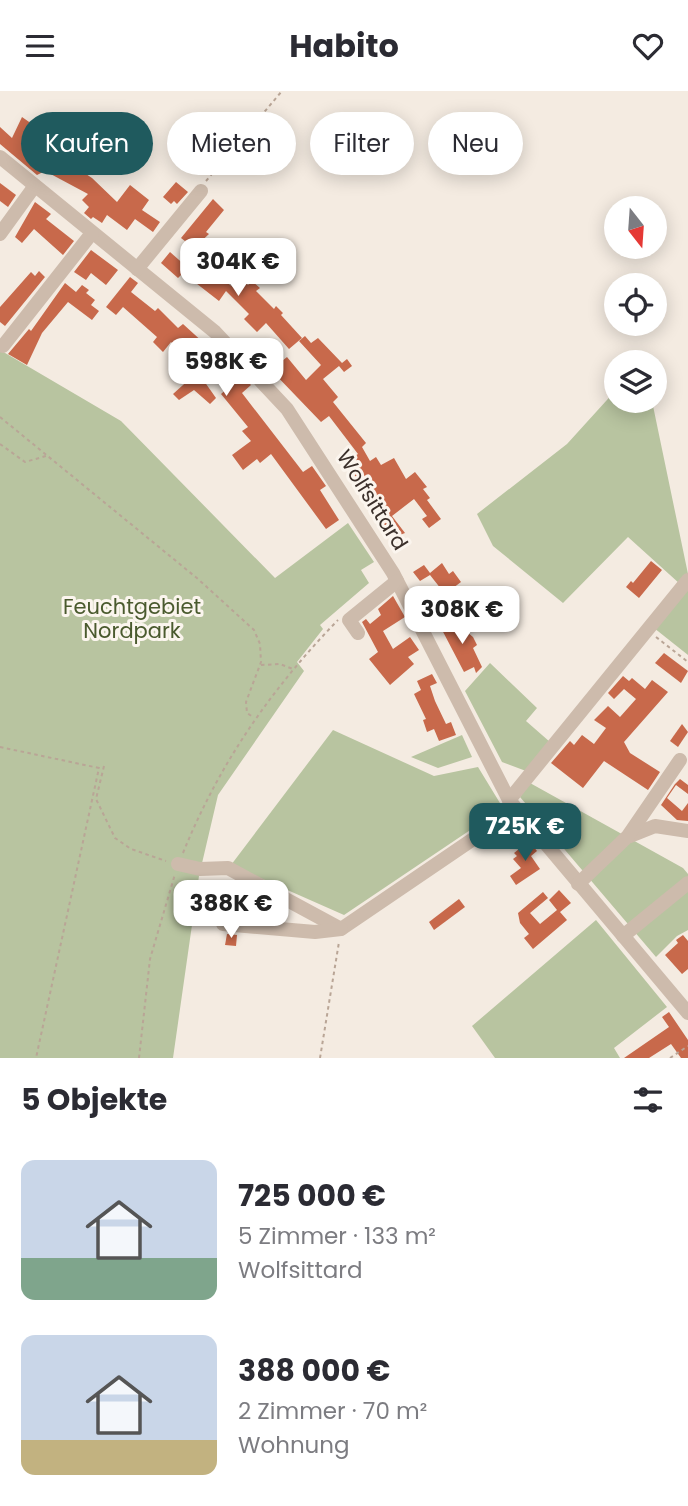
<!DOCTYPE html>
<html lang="de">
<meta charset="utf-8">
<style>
body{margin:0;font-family:Poppins,sans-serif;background:#f7f7f7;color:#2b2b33;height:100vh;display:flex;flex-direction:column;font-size:26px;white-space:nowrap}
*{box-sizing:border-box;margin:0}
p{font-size:23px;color:#7c7c81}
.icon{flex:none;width:38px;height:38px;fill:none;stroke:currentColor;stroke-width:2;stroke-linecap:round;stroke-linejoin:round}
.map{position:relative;height:967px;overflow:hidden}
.details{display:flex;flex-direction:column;background:#fff;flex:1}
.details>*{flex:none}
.banner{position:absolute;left:21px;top:21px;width:648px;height:63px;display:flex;gap:14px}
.needle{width:46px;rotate:163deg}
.controls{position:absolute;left:604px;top:105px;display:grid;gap:14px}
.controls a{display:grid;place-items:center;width:63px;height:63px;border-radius:50%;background:#fff;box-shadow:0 4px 18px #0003;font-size:35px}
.price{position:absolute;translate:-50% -60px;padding:0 16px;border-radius:14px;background:#fff;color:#222;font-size:23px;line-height:46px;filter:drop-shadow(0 2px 4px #0008)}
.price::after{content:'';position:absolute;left:50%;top:42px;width:21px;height:16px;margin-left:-10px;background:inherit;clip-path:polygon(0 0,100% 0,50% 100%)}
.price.on{background:#1f5a5e;color:#fff}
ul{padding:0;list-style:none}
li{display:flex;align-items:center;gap:21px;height:175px;padding:0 21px}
li span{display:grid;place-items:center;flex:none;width:196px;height:140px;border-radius:14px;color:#555}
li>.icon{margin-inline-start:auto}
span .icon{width:84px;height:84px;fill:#fffc;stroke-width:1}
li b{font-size:30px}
h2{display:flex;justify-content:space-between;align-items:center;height:84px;padding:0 21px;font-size:30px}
.tag{padding:0 24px;border-radius:32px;background:#fff;box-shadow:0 4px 18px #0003;font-size:24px;line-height:63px}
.tag.on{background:#1f5a5e;color:#fff}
header{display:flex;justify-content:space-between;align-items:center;height:91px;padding:0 21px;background:#fff;font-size:32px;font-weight:700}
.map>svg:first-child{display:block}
</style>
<header><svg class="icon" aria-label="menu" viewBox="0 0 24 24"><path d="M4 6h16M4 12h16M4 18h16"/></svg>Habito<svg class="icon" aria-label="heart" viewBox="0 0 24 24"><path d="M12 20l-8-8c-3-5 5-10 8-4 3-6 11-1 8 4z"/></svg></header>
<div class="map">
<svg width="688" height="967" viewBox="0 0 688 967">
<rect width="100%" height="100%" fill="#f4ebe1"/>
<g fill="#b8c4a0">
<polygon points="0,259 121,330 275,487 348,432 374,471 361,479 369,492 320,534 323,538 297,571 304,580 218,704 199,785 173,967 0,967"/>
<polygon points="616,299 616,310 652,310 688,483 680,493 628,446 563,512 493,455 477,423 567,353"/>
<polygon points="688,497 688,564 654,537"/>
<polygon points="490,572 537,617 526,630 550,651 526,680 502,671 465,600"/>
<polygon points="333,639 434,685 478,676 503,717 344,824 231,774"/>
<polygon points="462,644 472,666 438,677 411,666"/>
<polygon points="530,692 683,777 688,783 688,839 677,845 656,866 520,706"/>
<polygon points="596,829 667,916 614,957 620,967 495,967 472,935"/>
</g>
<g fill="#c8694b">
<polygon points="22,26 42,40 31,56 55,75 61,67 64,69 68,64 75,68 71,73 92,87 117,111 130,94 149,109 142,119 160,131 153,141 135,128 127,139 107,124 102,132 93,126 91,128 84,122 89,116 82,109 88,103 45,80 37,84 0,53 0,36 12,47"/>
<polygon points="65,33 70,37 73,33 87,42 85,46 92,51 87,58 60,40"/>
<polygon points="176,91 188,101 177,113 174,110 171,113 163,106"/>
<polygon points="0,92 16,104 8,116 0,110"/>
<polygon points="213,108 224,119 206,141 209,143 194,157 181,147"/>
<polygon points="35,111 51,123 46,128 74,150 63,164 34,138 22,152 15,146"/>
<polygon points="91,159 118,179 106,194 91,182 86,189 74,181"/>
<polygon points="170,161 187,176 192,172 200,179 204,174 214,182 220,174 228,180 222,188 237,199 245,191 248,194 252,190 260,197 256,200 274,218 276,215 283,222 281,224 302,247 289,258 266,232 257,241 244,228 249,223 226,200 219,210 183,182 178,187 161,172"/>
<polygon points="39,180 45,186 5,235 0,231 0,216 31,181 35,185"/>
<polygon points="130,186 138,192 131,201 155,220 158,217 178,237 183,233 205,253 209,249 251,294 242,302 303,381 312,375 326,395 320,399 339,429 326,438 271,363 260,372 257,368 243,379 232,364 251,350 242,340 248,336 221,303 229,296 216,280 204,290 216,307 210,313 194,299 179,309 173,303 203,276 190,262 187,266 171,251 163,261 153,251 157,246 123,216 116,224 106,216"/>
<polygon points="65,192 76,201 82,194 89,199 86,202 95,209 91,214 99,220 92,229 68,211 42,242 27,274 8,263 29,238 31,240"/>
<polygon points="305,245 311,252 318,247 342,272 347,268 352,275 344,281 339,275 323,288 338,306 333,311 366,352 362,356 370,370 376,366 381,374 394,367 406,388 415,381 427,396 423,398 430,407 427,409 441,428 429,437 422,428 427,425 414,408 392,425 405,442 392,447 377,429 382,425 371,414 353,381 350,383 343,372 358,363 329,325 321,331 271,279 287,266 306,289 321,274 299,250"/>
<polygon points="651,470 662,479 639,507 626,496 631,490 633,492"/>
<polygon points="442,472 449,483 453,480 461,491 445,503 430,484 420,490 413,481 424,474 430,482"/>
<polygon points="443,503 449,515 427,527 421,516"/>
<polygon points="393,505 405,526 383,540 393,558 410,546 419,559 408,566 414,573 390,594 369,568 378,561 362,531 366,528 370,533 381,524 378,518"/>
<polygon points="456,528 464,543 467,541 473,546 477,554 473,557 482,576 476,582 474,576 464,581 440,535"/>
<polygon points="664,562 688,580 681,592 655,572"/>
<polygon points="432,583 437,592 430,595 435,610 446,633 451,631 456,644 439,650 434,638 427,641 423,629 426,628 414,603 421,599 417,590"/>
<polygon points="623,585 629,590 632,587 645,598 652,589 668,601 624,651 630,662 660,681 648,699 604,670 583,697 551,672 570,650 574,654 582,644 594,653 606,637 594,629 608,615 620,626 636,608 624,598 614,608 608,602"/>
<polygon points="682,633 688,641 678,656 670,650"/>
<polygon points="680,688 688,694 688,703 676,694 667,707 682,720 688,712 688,730 677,729 661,714 675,693"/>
<polygon points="529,750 537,760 531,765 540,778 516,794 510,785 521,777 513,768 517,765 514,762"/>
<polygon points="235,795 281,819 276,826 244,814 245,810 231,803"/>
<polygon points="559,799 571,812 560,821 567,829 533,858 524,847 529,843 520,832 518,822 543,801 548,807 530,822 540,833 557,819 549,809"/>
<polygon points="459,808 465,816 434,839 429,831"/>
<polygon points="227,843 237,844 236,855 225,854"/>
<polygon points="683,844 688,850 688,878 682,883 665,864 678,852 676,849"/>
<polygon points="669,921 688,949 688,967 681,967 671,953 649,967 624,967 669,936 662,926"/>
</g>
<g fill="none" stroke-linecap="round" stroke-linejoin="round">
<g stroke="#b9a596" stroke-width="2" stroke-dasharray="3.5 3.5" stroke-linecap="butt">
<polyline points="206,90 282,0"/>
<polyline points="0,326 198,488 254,539 260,553 261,571 246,611 247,622 253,626"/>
<polyline points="0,353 25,371 46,365"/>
<polyline points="656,546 688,571"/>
<polyline points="261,574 280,573 293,578"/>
<polyline points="0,656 99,677 36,967"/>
<polyline points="104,675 96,708 115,747 131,758 166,770"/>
<path d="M183,762C219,673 271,598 338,529"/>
<polyline points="139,967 150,868 175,783"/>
<polyline points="320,967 339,851"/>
<polyline points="670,967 688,955"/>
</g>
<g stroke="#cdbbac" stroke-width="14">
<polyline points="0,66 215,241 287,318 393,482 509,709 688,922"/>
<polyline points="0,143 34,96"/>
<polyline points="137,178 201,100"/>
<polyline points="3,255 92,142"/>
<polyline points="358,542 349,529 397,490"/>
<polyline points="509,709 688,489"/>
<polyline points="630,745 655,735 688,740"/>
<polyline points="178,773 200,778 228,777 341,838 516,719"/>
<polyline points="578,793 628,745 680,669"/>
<polyline points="223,833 315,841 341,838"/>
<polyline points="623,845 688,792"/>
</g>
</g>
<g text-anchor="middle" stroke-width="6" stroke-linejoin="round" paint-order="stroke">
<g font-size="21" fill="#3b302b" stroke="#fbf5ee">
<text transform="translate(372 409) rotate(58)" y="7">Wolfsittard</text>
</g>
<g font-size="21" fill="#4a5a2e" stroke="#fbf5ee">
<text x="132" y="523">Feuchtgebiet<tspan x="132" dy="24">Nordpark</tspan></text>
</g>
</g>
</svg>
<div class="controls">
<a><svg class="needle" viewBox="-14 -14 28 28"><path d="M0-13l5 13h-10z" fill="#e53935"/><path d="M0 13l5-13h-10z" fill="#7c7c81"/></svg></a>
<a><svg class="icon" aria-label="locate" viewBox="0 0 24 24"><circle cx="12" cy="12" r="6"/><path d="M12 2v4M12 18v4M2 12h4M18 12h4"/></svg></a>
<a><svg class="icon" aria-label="layers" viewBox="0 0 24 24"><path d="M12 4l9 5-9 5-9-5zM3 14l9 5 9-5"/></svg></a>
</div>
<b class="price" style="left:238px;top:207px">304K €</b>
<b class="price" style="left:226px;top:307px">598K €</b>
<b class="price" style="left:462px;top:555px">308K €</b>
<b class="price on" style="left:525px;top:772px">725K €</b>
<b class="price" style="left:231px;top:849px">388K €</b>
<div class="banner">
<a class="tag on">Kaufen</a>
<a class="tag">Mieten</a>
<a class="tag">Filter</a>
<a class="tag">Neu</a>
</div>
</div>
<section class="details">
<h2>5 Objekte<svg class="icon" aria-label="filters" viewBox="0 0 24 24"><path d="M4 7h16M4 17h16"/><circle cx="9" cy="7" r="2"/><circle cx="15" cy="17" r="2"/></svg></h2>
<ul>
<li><span style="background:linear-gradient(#c9d6e8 70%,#7fa58c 0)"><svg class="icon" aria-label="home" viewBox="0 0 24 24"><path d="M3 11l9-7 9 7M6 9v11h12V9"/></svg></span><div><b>725 000 €</b><p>5 Zimmer · 133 m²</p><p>Wolfsittard</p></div></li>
<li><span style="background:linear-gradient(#c9d6e8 75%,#c2b280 0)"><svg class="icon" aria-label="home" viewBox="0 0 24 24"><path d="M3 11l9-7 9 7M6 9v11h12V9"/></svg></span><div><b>388 000 €</b><p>2 Zimmer · 70 m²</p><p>Wohnung</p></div></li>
</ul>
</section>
